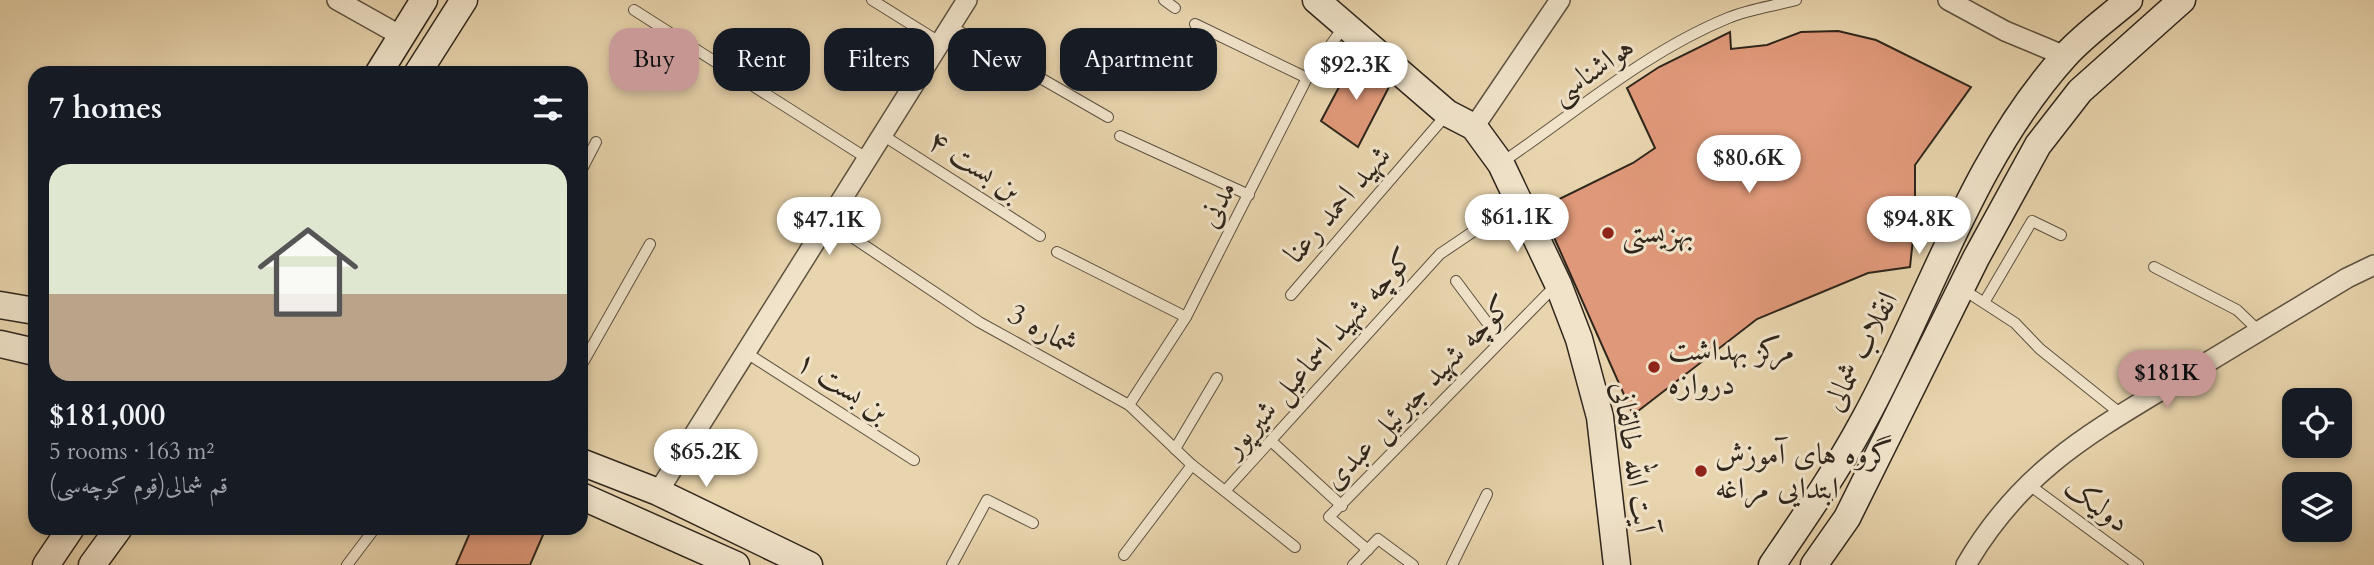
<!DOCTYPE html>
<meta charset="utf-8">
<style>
body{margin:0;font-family:Cardo,Amiri,serif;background:#20242c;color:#f1f3f6;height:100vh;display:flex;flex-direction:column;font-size:26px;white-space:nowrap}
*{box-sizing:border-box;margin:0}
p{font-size:23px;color:#9ea1a6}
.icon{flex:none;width:38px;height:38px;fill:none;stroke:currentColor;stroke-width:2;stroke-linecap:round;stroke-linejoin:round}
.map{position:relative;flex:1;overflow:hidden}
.drawer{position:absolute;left:28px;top:66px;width:560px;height:469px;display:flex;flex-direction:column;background:#171b24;border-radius:21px;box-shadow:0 4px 10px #0003}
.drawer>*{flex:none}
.banner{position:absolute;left:609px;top:28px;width:665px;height:63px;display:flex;gap:14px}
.controls{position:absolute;left:2282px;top:388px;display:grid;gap:14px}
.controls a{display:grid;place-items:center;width:70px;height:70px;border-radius:14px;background:#171b24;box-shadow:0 4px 10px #0003;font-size:35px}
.price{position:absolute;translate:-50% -60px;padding:0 16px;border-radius:24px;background:#fff;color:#222;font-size:23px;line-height:46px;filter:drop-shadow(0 2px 4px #0008)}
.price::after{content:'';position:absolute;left:50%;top:42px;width:21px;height:16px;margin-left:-10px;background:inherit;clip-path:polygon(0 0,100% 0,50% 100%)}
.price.on{background:#c59692;color:#111}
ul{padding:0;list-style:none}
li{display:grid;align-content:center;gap:14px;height:371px;padding:0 21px}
li span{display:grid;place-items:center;height:217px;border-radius:21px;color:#555}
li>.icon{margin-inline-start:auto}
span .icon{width:126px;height:126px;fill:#fffc;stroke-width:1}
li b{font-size:30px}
h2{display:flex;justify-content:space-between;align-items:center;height:84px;padding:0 21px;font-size:30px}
.pill{padding:0 24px;border-radius:21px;background:#171b24;box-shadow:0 4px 10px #0003;font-size:24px;line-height:63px}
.pill.on{background:#c59692;color:#111}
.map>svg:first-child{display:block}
</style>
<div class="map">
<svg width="2374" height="565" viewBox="0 0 2374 565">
<rect width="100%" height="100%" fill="#e8d4ad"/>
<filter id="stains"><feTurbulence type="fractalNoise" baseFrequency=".00286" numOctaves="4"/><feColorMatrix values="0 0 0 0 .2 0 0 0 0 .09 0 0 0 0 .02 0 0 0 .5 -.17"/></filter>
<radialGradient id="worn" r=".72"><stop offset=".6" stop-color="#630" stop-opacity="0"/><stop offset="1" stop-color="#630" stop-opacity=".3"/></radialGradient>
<g fill="#df9879" stroke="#2f261c" stroke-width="2">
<polygon points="1838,31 1876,40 1971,87 1915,165 1915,220 1910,267 1868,273 1757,319 1633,415 1541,208 1633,163 1655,148 1627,88 1659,67 1730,32 1731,49 1767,45 1801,32"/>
<polygon points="1356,55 1390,85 1358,147 1321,121"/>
<polygon points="472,528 546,528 530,565 456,565"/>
</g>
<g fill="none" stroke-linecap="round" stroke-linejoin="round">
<g stroke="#5d5240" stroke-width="12">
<g id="lane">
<polyline points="872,0 941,43"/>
<polyline points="1164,0 1175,8"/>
<polyline points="634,10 868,159"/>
<polyline points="1195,24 1307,78"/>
<polyline points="950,26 1108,117"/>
<polyline points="884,136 1040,236"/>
<polyline points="1120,136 1249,195"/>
<path d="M1501,163C1575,113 1645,52 1728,18C1749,9 1774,6 1796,0"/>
<polyline points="581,171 596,142"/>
<polyline points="828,221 979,322 1129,405 1192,465 1295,547"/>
<polyline points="1057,252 1186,317"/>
<polyline points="2154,267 2237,310 2259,331"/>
<polyline points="1456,281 1500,340"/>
<polyline points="1961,288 2015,323 2040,349 2121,414"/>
<polyline points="1291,295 1447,114"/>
<polyline points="1985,301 2032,221 2061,235"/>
<polyline points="745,352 914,460"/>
<polyline points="581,366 650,244"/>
<polyline points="1129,405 1186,317 1307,78 1345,25"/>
<polyline points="1271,441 1342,506"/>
<polyline points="1175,449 1217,378"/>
<polyline points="2028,484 2138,565"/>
<polyline points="1225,491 1440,254 1517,202"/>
<polyline points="1368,550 1329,517 1557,284"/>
<polyline points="1124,555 1192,465"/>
<polyline points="347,565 375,528"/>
<polyline points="952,565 987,500 1033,523"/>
<polyline points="1353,565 1378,539 1413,565"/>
<polyline points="1452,565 1487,494"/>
</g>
</g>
<g stroke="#5d5240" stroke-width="22">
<g id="street">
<polyline points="337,0 403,37"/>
<polyline points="1948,0 2005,31 2065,56"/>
<polyline points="1474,127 1560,0"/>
<polyline points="658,492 967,0"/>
<path d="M1966,565C2022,469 2092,432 2183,377C2238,344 2292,311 2347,278L2374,265"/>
</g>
</g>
<g stroke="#2f261c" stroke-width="29">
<g id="secondary">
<polyline points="1316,0 1447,113 1474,127 1501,164 1558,284 1579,339 1600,417 1617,565"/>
<polyline points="378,74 424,0"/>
<polyline points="417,74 464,0"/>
<polyline points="0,305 35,311"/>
<polyline points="0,344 35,352"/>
<polyline points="581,462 658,492 809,565"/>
<polyline points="581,496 736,565"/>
<polyline points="46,565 71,528"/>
<polyline points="92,565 119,528"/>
<path d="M1772,565C1804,518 1836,472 1863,422C1930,301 1971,160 2065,56C2084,35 2108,18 2129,0"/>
<polyline points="1814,565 1847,518 1976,258 2038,145 2080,91 2182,0"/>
</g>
</g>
<use href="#lane" stroke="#f0e3ca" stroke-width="10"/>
<use href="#street" stroke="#f0e3ca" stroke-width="19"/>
<use href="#secondary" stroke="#f0e3ca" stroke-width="26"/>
</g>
<g fill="#8f2418" stroke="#f0e3ca" stroke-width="2.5">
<circle cx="1608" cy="233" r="7"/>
<circle cx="1654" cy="367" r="7"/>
<circle cx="1701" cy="471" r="7"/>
</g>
<g text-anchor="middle" stroke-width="6" stroke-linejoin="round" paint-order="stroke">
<g font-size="30" fill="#2f261c" stroke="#f0e3ca">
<text transform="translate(1592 70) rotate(-35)" y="10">هواشناسی</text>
<text transform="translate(975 165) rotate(33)" y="10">بن بست ۴</text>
<text transform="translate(1217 204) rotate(-63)" y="10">مدنی</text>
<text transform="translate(1337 204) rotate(-49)" y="10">شهید احمد رعنا</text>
<text transform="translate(1043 329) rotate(29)" y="10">شماره 3</text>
<text transform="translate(1860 351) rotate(-63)" y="10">انقلاب شمالی</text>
<text transform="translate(1318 352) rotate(-48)" y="10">کوچه شهید اسماعیل شیرپور</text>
<text transform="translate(843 386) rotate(33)" y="10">بن بست ۱</text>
<text transform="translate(1417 392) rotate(-46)" y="10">کوچه شهید جبرئیل عبدی</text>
<text transform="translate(1634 457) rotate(81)" y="10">آیت الله طالقانی</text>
<text transform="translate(2097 504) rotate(36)" y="10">دولیک</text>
</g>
<g font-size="30" fill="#2f261c" stroke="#f0e3ca" text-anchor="start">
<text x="1622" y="243">بهزیستی</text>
<text x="1668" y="360">مرکز بهداشت<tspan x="1668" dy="34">دروازه</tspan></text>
<text x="1715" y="464">گروه های آموزش<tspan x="1715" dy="34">ابتدایی مراغه</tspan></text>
</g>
</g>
<rect width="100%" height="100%" filter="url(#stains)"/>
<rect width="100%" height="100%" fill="url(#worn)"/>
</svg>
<div class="controls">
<a><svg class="icon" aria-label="locate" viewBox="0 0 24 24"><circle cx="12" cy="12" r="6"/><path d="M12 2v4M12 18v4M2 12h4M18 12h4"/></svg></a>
<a><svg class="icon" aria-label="layers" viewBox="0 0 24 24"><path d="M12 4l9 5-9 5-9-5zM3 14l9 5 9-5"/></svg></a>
</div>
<b class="price" style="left:1356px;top:102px">$92.3K</b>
<b class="price" style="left:1749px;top:195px">$80.6K</b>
<b class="price" style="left:1517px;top:254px">$61.1K</b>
<b class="price" style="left:1919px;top:256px">$94.8K</b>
<b class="price" style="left:829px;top:257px">$47.1K</b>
<b class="price on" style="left:2167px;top:410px">$181K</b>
<b class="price" style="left:706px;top:489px">$65.2K</b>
<div class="banner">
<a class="pill on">Buy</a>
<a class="pill">Rent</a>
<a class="pill">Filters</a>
<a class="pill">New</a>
<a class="pill">Apartment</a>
</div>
<section class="drawer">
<h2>7 homes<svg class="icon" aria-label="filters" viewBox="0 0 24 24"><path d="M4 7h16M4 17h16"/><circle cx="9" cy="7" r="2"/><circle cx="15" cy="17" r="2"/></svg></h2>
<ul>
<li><span style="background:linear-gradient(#dfe7d0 60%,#b9a48a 0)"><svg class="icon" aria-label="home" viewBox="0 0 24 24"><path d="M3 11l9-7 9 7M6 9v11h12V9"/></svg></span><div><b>$181,000</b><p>5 rooms · 163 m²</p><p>قم شمالی(قوم کوچه‌سی)</p></div></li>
</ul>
</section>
</div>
